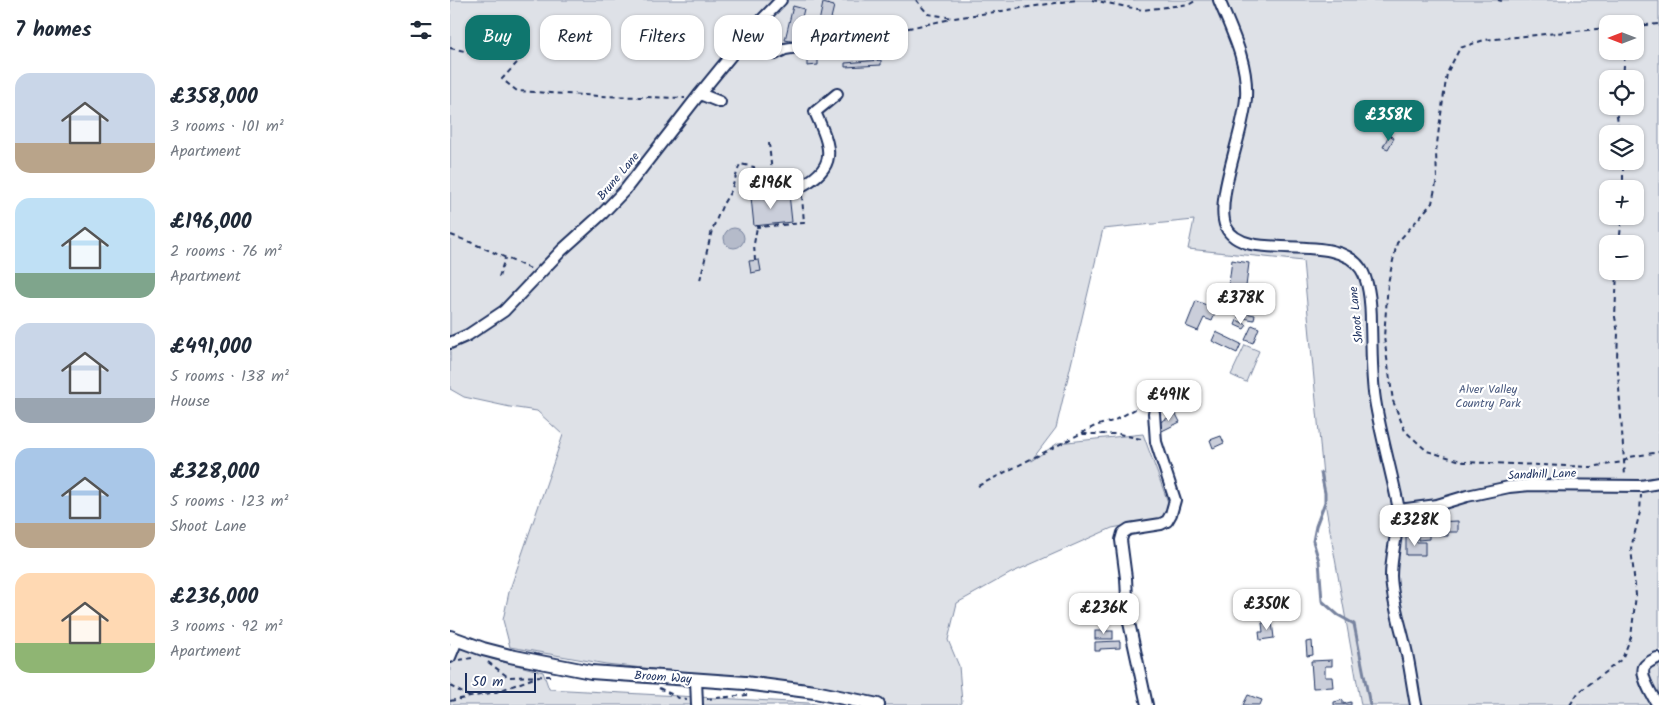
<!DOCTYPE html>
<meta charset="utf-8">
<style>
body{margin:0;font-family:Kalam,sans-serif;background:#f6f6f7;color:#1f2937;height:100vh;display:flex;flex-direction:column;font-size:19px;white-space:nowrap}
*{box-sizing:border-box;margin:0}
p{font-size:16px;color:#747a83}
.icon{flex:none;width:28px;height:28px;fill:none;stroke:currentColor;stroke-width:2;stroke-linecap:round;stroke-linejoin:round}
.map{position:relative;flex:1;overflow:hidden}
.panel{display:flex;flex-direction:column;background:#fff;width:450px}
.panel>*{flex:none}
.hud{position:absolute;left:15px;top:15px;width:475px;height:45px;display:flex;gap:10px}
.needle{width:32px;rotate:270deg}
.buttons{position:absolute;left:1149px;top:15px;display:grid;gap:10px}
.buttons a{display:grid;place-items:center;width:45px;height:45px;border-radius:10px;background:#fff;box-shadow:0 1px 4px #0004;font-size:25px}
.scale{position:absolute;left:15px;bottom:12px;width:71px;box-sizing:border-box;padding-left:5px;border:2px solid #1b2f5e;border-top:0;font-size:14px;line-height:18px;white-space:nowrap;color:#1b2f5e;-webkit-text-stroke:4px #fff;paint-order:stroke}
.price{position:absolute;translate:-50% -42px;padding:0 11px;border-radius:10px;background:#fff;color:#222;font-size:16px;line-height:32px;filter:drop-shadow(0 1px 2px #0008)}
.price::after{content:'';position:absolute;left:50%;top:30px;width:15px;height:11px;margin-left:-8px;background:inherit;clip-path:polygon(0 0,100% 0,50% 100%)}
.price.current{background:#0f766e;color:#fff}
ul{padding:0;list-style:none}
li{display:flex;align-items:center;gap:15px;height:125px;padding:0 15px}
li span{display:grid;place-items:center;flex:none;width:140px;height:100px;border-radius:15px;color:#555}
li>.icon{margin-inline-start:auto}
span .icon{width:60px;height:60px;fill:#fffc;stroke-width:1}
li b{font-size:21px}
h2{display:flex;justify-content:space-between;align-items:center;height:60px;padding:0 15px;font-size:21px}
.chip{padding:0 18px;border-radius:15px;background:#fff;box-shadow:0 1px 4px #0004;font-size:18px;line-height:45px}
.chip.current{background:#0f766e;color:#fff}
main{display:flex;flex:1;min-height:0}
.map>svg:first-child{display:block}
</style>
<main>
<section class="panel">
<h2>7 homes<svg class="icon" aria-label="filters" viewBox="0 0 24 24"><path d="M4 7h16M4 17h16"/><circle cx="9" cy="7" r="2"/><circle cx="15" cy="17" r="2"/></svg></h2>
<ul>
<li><span style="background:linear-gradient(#c9d6e8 70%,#b9a48a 0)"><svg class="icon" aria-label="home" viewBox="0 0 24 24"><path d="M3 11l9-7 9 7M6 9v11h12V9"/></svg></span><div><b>£358,000</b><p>3 rooms · 101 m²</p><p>Apartment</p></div></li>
<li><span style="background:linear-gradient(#bfe0f5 75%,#7fa58c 0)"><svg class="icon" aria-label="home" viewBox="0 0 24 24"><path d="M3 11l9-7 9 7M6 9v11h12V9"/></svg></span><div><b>£196,000</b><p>2 rooms · 76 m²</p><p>Apartment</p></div></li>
<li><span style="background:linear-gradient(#c9d6e8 75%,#9aa5b1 0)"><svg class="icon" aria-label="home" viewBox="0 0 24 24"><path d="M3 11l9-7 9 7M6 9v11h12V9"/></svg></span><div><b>£491,000</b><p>5 rooms · 138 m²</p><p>House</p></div></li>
<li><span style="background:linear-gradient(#a9c7e8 75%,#b9a48a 0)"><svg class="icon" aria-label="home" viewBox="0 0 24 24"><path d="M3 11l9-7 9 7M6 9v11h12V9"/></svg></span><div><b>£328,000</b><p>5 rooms · 123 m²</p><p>Shoot Lane</p></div></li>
<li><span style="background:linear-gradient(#ffd9b3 70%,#8fb573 0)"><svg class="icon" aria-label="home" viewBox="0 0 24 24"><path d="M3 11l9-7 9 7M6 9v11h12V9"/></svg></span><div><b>£236,000</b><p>3 rooms · 92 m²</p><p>Apartment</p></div></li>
</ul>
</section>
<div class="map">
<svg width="1209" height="705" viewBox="0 0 1209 705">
<rect width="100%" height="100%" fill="#fff"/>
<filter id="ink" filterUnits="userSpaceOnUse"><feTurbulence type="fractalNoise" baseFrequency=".02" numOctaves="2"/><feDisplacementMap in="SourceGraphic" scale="10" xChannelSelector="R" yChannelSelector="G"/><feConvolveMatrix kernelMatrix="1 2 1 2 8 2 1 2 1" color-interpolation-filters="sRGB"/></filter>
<g filter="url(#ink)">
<g fill="#dee1e7" stroke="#7c88a2" fill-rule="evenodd">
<path d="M0,0H1209V699L1199,705H911L876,508L853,261L738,249L744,220L653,229L606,428L581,461L608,443L693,434L719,505L712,519L662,528L561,573L507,603L498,640L509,666L512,703L508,705H437L259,675L156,664L60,647L53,620L59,592L113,435L87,411L60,407L14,397L0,389ZM1158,24H1185V51H1158ZM1158,79H1185V106H1158ZM1158,134H1185V161H1158ZM1158,189H1185V216H1158ZM1158,244H1185V271H1158Z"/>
<polygon points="795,345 809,351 796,382 781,375"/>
<polygon points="0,646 19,650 42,659 93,672 99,689 359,703 371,705 0,705"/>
</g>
<circle fill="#b5bbca" stroke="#77839f" cx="284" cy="238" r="10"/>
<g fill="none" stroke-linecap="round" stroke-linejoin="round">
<polyline stroke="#77839f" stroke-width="3" points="871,473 875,493 875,502 866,526 863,541 869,561 872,601 888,615 904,624 920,705"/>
</g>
<g fill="#caceda" stroke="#1b2f5e">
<polygon points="373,3 384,6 376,39 366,36"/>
<polygon points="343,6 354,9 346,42 335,40"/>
<polygon points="429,41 430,53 425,53 426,58 417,59 417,54 405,55 405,48 410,48 410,43"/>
<polygon points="368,55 368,65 357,66 357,56"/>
<polygon points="431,60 431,65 395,67 395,63"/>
<polygon points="939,135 944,138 938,149 933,147"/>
<polygon points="339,194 342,222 304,226 301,197"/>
<polygon points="309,260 311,271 301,273 299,261"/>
<polygon points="782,260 799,263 793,310 776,307"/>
<polygon points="746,301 767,309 762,321 754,318 748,331 736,326"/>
<polygon points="789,312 805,315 804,320 788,317"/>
<polygon points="787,320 797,325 794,329 785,325"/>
<polygon points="802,325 809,328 803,343 795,340"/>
<polygon points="766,332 791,344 787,353 762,341"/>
<polygon points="726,414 730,422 712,431 708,423"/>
<polygon points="771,436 774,443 763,448 760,440"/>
<polygon points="1008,521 1008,532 998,532 998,536 989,536 989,534 983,534 983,522"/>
<polygon points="968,525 979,525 979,539 968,540"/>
<polygon points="956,536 966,536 966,542 975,542 975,555 956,555"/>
<polygon points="822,622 824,638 810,640 809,632 813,632 812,623"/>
<rect x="645" y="631" width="18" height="8"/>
<polygon points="670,641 670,648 650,649 650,651 645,651 645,642"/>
<polygon points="862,641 863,655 857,656 856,642"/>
<polygon points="882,660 882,666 875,666 875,677 882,677 883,687 863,688 861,661"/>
<polygon points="798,695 812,700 810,705 793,705"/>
<polygon points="893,700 893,704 901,702 901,705 884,705 884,702"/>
</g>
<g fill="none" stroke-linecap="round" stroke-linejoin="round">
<g stroke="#1b2f5e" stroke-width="14">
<g id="minor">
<path d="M769,0C782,32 798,62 796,97C795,130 764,200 776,227C794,265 885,229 911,269C920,283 921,307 921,324C922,349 921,375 925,400C931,437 942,473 949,510C948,532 941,554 941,576C942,604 953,632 958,659C961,674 963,690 966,705"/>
<polyline points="295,39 325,54 335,49 430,34"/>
<polyline points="250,94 270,102"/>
<path d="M347,188C390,168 381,148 365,112L387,94"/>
<polyline points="0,343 18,335 54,311 112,250 153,213 175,190 248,96 301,31 331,0"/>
<polyline points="949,510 987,505 1017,496 1059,487 1080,485 1191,486 1209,483"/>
<polyline points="0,657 7,640"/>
<path d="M1207,658C1203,660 1196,663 1194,667C1190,676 1203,697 1208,705"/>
<polyline points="246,679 247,705"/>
<polyline points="697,705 678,618 676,578 671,540 673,533 679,529 711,524 717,521 721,514 725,500 706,442 704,413"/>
</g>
</g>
<g stroke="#1b2f5e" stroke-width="16">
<polyline id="major" points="0,637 33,649 60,656 141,672 295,683 365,692 428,705"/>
</g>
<g stroke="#1b2f5e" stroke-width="2" stroke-dasharray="5 4" stroke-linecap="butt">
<polyline points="466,0 478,14 504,18 626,0"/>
<polyline points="642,0 693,10 740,4 747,0"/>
<polyline points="1048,0 1052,1"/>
<polyline points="1185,26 1209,24"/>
<polyline points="1158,28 1034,40 1010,48 997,73 989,128 986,152 987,179 982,203 947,243 938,283 934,337 943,401 955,431 977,451 1014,462 1141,467 1173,462 1180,457 1209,452"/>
<polyline points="440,32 501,19"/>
<polyline points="0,48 24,53 52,41 78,51 52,79 67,91 149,96 235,98"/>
<polyline points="1173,79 1175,51"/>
<polyline points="1167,106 1166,110 1170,134"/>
<polyline points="319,143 324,195"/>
<polyline points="1173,189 1173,161"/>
<polyline points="307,225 307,227 354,223 352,196"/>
<polyline points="1,235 20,242 81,269"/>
<polyline points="1169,244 1172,216"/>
<polyline points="305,261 304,244 307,227"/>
<polyline points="1167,271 1165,317 1168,333 1167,358 1175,476"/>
<polyline points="49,277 55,258"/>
<polyline points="250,280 262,230 273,204 281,191 290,164 304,167 307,190 323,189"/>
<polyline points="632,433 645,426 663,421 691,406 698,406"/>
<polyline points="528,486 630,434 669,434 695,440"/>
<polyline points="9,660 22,658"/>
<polyline points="38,662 58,677 100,676"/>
<polyline points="0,686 20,697"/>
<polyline points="209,688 229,698 237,699"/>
<polyline points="257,699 297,695"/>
<polyline points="0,701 46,692 84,678"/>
<polyline points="1120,705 1128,693 1172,659 1181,637 1186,595 1181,548 1190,512 1191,495"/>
</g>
<use href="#minor" stroke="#fff" stroke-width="10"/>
<use href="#major" stroke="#fff" stroke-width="12"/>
</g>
</g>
<g text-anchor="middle" stroke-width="4.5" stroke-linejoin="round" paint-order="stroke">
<g font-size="12" fill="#1b2f5e" stroke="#fff">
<text transform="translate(168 176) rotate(-50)" y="4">Brune Lane</text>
<text transform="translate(906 315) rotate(-96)" y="4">Shoot Lane</text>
<text transform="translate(1092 474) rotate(-2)" y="4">Sandhill Lane</text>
<text transform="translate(213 677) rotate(4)" y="4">Broom Way</text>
</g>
<g font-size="12" fill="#4c5c80" stroke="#fff">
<text x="1038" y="393">Alver Valley<tspan x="1038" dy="14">Country Park</tspan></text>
</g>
</g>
</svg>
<div class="buttons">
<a><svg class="needle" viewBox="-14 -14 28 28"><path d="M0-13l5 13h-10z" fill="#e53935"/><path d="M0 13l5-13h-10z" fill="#747a83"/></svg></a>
<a><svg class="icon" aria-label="locate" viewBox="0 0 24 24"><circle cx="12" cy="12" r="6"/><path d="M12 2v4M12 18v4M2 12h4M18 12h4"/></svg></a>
<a><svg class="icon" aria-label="layers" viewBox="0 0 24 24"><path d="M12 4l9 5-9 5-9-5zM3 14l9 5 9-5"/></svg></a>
<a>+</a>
<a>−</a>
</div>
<div class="scale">50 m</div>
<b class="price current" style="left:939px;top:142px">£358K</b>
<b class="price" style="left:321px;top:210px">£196K</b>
<b class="price" style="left:791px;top:325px">£378K</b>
<b class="price" style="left:719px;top:422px">£491K</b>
<b class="price" style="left:965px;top:547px">£328K</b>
<b class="price" style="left:817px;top:631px">£350K</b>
<b class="price" style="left:654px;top:635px">£236K</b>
<div class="hud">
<a class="chip current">Buy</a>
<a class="chip">Rent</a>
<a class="chip">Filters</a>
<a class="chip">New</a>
<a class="chip">Apartment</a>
</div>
</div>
</main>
